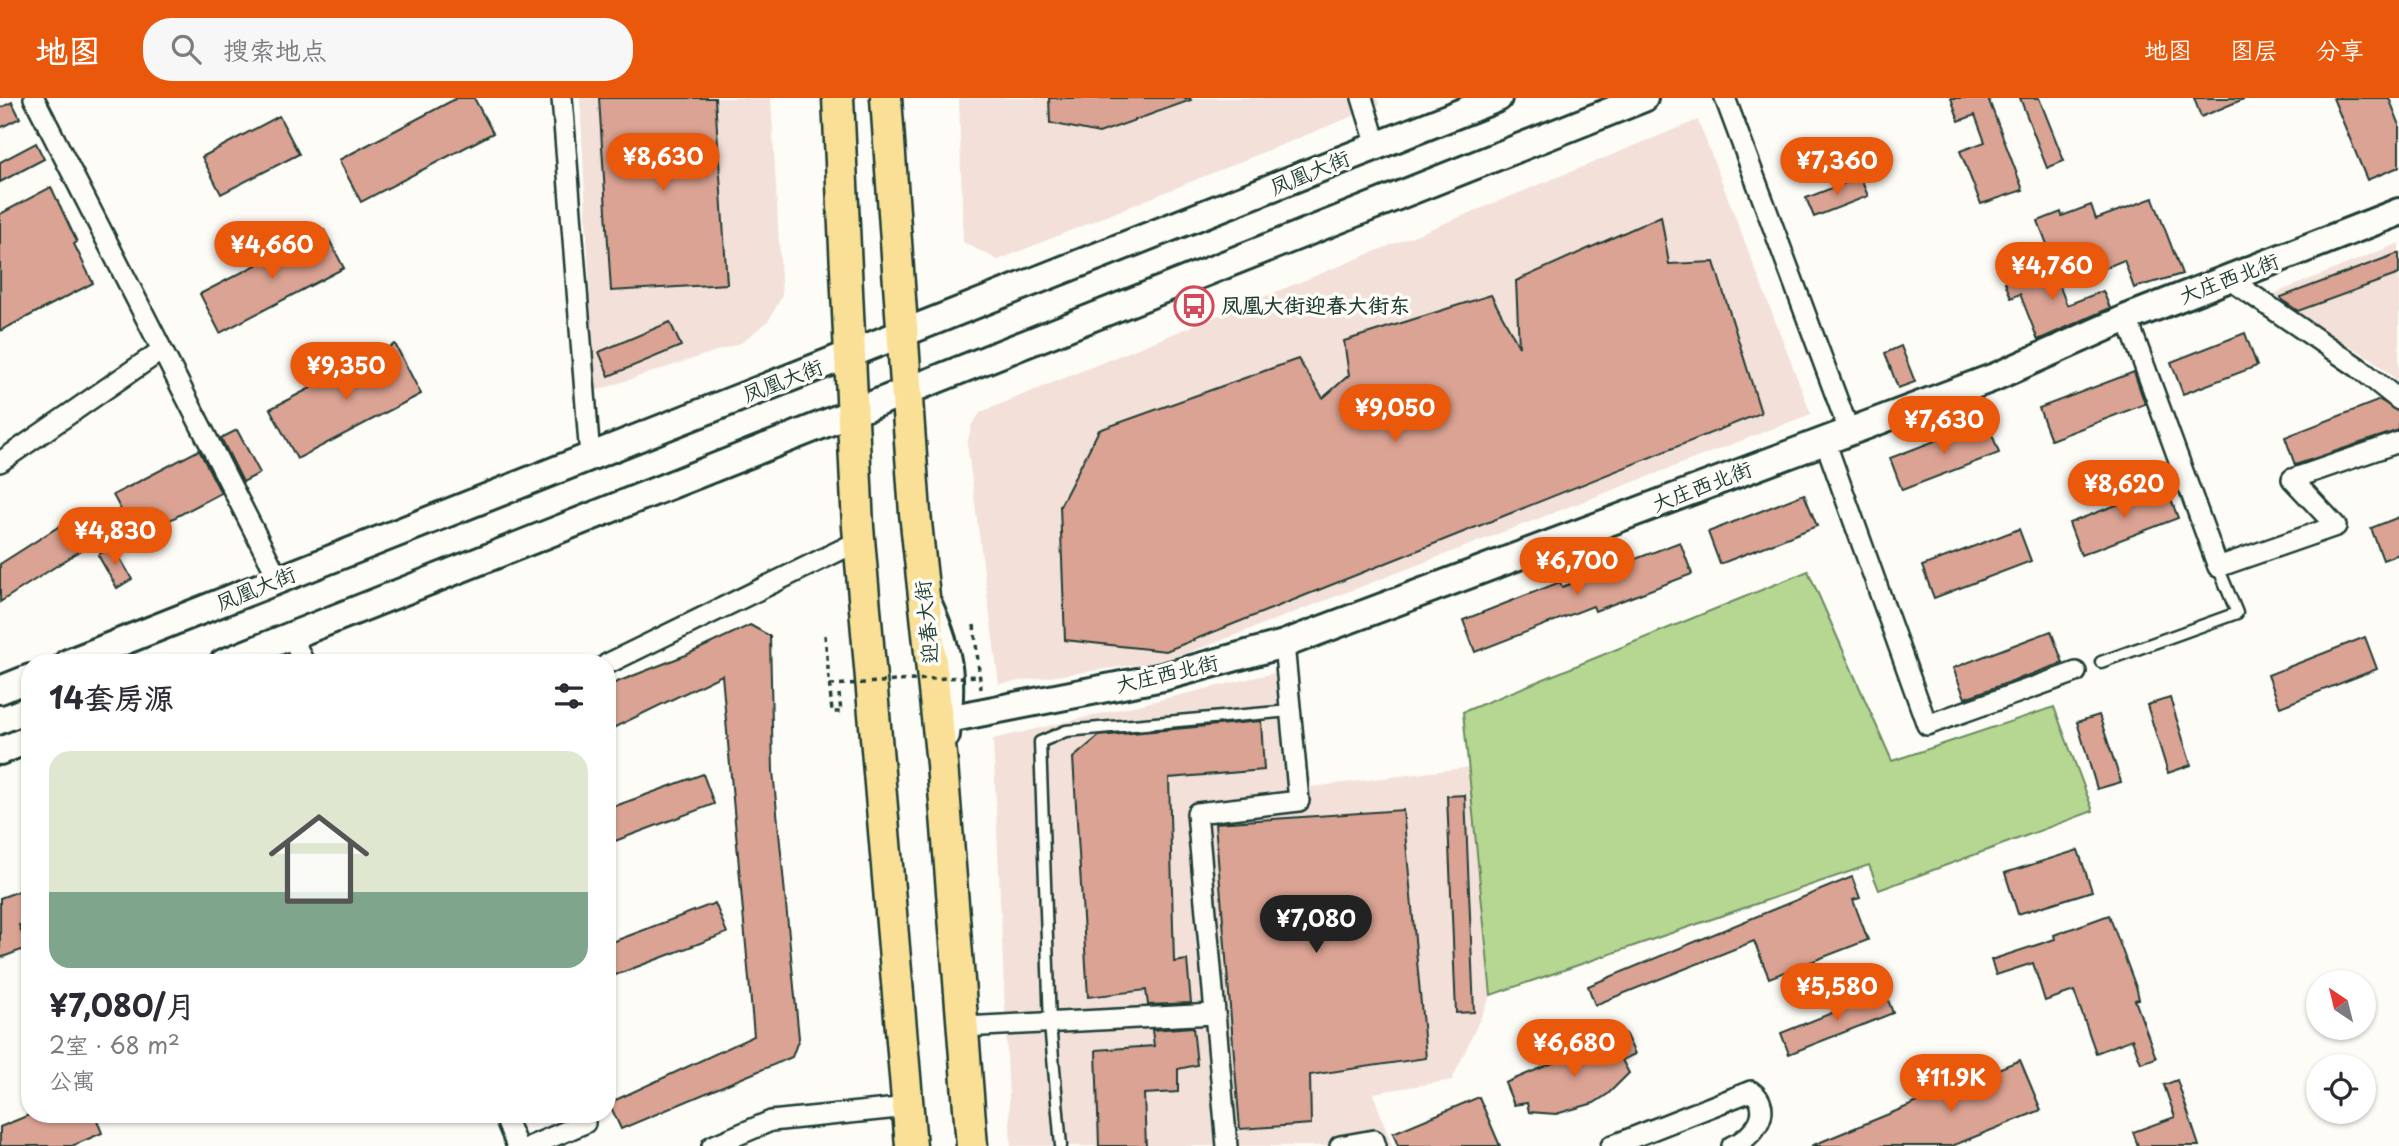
<!DOCTYPE html>
<html lang="zh">
<meta charset="utf-8">
<style>
body{margin:0;font-family:"Playpen Sans","LXGW WenKai TC",sans-serif;background:#f7f7f7;color:#2b2b33;height:100vh;display:flex;flex-direction:column;font-size:26px;white-space:nowrap}
*{box-sizing:border-box;margin:0}
p{font-size:23px;color:#7c7c81}
.icon{flex:none;width:38px;height:38px;fill:none;stroke:currentColor;stroke-width:2;stroke-linecap:round;stroke-linejoin:round}
.map{position:relative;flex:1;overflow:hidden}
.drawer{position:absolute;left:21px;top:556px;width:595px;height:469px;display:flex;flex-direction:column;background:#fff;border-radius:28px;box-shadow:0 2px 5px #0004}
.drawer>*{flex:none}
.needle{width:46px;rotate:325deg}
.fabs{position:absolute;left:2306px;top:872px;display:grid;gap:14px}
.fabs a{display:grid;place-items:center;width:70px;height:70px;border-radius:50%;background:#fff;box-shadow:0 2px 5px #0004;font-size:35px}
.price{position:absolute;translate:-50% -60px;padding:0 16px;border-radius:24px;background:#ea580c;color:#fff;font-size:23px;line-height:46px;filter:drop-shadow(0 2px 4px #0008)}
.price::after{content:'';position:absolute;left:50%;top:42px;width:21px;height:16px;margin-left:-10px;background:inherit;clip-path:polygon(0 0,100% 0,50% 100%)}
.price.active{background:#222;color:#fff}
ul{padding:0;list-style:none}
li{display:grid;align-content:center;gap:14px;height:371px;padding:0 28px}
li+li{border-top:2px solid #e1e1e2}
li span{display:grid;place-items:center;height:217px;border-radius:21px;color:#555}
li>.icon{margin-inline-start:auto}
span .icon{width:126px;height:126px;fill:#fffc;stroke-width:1}
li b{font-size:30px}
h2{display:flex;justify-content:space-between;align-items:center;height:84px;padding:0 28px;font-size:30px}
header{display:flex;align-items:center;gap:42px;box-sizing:border-box;height:98px;padding:0 35px;background:#ea580c;color:#fff}
header strong{font-size:33px}
nav{display:flex;gap:38px;margin-inline-start:auto;font-size:24px}
.search{width:490px;height:63px;background:#f7f7f7;display:flex;align-items:center;gap:18px;box-sizing:border-box;padding:0 24px;border-radius:28px;color:#7c7c81;font-size:26px}
.map>svg:first-child{display:block}
</style>
<header>
<strong>地图</strong>
<div class="search"><svg class="icon" aria-label="search" viewBox="0 0 24 24"><circle cx="10" cy="10" r="6"/><path d="M15 15l6 6"/></svg>搜索地点</div>
<nav><a>地图</a><a>图层</a><a>分享</a></nav>
</header>
<div class="map">
<svg width="2399" height="1048" viewBox="0 0 2399 1048">
<rect width="100%" height="100%" fill="#fdfcf7"/>
<filter id="ink" filterUnits="userSpaceOnUse"><feTurbulence type="fractalNoise" baseFrequency=".0143" numOctaves="2"/><feDisplacementMap in="SourceGraphic" scale="14" xChannelSelector="R" yChannelSelector="G"/><feConvolveMatrix kernelMatrix="1 2 1 2 8 2 1 2 1" color-interpolation-filters="sRGB"/></filter>
<g filter="url(#ink)">
<g fill="#f3e1d9">
<polygon points="580,0 771,0 782,198 769,222 741,245 595,293"/>
<polygon points="959,0 1377,0 1380,7 998,162 963,144"/>
<polygon points="1698,22 1811,316 1170,562 999,586 967,346 972,326 981,314"/>
<polygon points="2399,145 2399,284 2372,261 2266,199"/>
<polygon points="1295,570 1311,689 1471,669 1491,897 1452,982 1373,995 1392,1048 1011,1048 993,641"/>
</g>
<polygon fill="#b5d791" stroke="#6a8a62" stroke-width="2" points="1808,473 1892,663 2054,609 2093,713 1879,792 1869,767 1491,897 1463,614"/>
<g fill="#dba393" stroke="#1f3d34" stroke-width="2">
<polygon points="457,0 474,0 493,35 361,104 339,62"/>
<polygon points="599,0 715,0 727,186 611,193"/>
<polygon points="1049,0 1190,0 1191,2 1099,35 1050,25"/>
<polygon points="1951,0 1988,0 2023,92 1981,106 1960,53 1985,44 1975,17 1959,23"/>
<polygon points="2020,0 2039,0 2064,63 2047,70"/>
<polygon points="2194,0 2246,0 2201,19"/>
<polygon points="2333,0 2389,0 2399,25 2399,69 2367,82"/>
<polygon points="12,4 20,20 0,30 0,10"/>
<polygon points="279,18 299,56 221,96 202,59"/>
<polygon points="36,45 44,61 0,84 0,64"/>
<polygon points="1860,79 1868,98 1814,119 1806,100"/>
<polygon points="51,89 77,144 74,146 93,185 0,233 0,116"/>
<polygon points="2153,100 2182,176 2134,190 2124,162 2095,174 2085,146 2052,159 2038,123 2061,114 2062,118 2091,107 2096,121"/>
<polygon points="1661,118 1669,166 1714,164 1761,315 1166,553 1065,542 1060,408 1099,332 1298,261 1323,300 1349,277 1344,243 1491,197 1519,249 1516,183"/>
<polygon points="324,132 344,170 220,235 200,196"/>
<polygon points="2399,155 2399,176 2298,213 2282,202 2281,199"/>
<polygon points="2051,166 2067,207 2103,193 2110,210 2038,242 2020,196 2011,200 2005,184"/>
<polygon points="670,224 681,248 609,278 599,254"/>
<polygon points="2245,235 2257,268 2183,296 2171,264"/>
<polygon points="395,246 421,296 297,361 270,311"/>
<polygon points="1901,248 1915,284 1898,290 1885,255"/>
<polygon points="2134,274 2145,306 2051,342 2039,310"/>
<polygon points="2380,302 2399,314 2399,332 2295,367 2285,339"/>
<polygon points="1987,323 1999,355 1902,392 1890,360"/>
<polygon points="237,332 260,375 243,384 221,340"/>
<polygon points="199,352 221,395 136,440 113,397"/>
<polygon points="2166,388 2178,420 2081,457 2069,425"/>
<polygon points="1804,396 1817,428 1720,466 1708,434"/>
<polygon points="77,417 94,444 0,504 0,466"/>
<polygon points="2399,419 2399,456 2383,462 2371,430"/>
<polygon points="2019,431 2031,463 1934,500 1922,468"/>
<polygon points="1680,444 1692,476 1595,513 1593,508 1475,554 1463,522 1560,484 1562,489"/>
<polygon points="113,448 132,481 117,490 98,457"/>
<polygon points="750,527 770,538 773,673 799,940 792,959 621,1031 609,1005 754,938 722,577 607,633 607,588 686,557"/>
<polygon points="2051,533 2063,565 1965,600 1953,570"/>
<polygon points="2365,539 2377,571 2280,609 2268,577"/>
<polygon points="2170,600 2191,667 2168,675 2147,607"/>
<polygon points="2099,617 2121,684 2097,691 2077,624"/>
<polygon points="1261,623 1264,672 1169,680 1174,864 1187,862 1191,905 1148,907 1146,892 1088,899 1073,660 1099,638"/>
<polygon points="703,676 714,706 607,746 607,711"/>
<polygon points="1465,697 1474,914 1456,915 1447,698"/>
<polygon points="1403,712 1426,960 1310,977 1311,1026 1240,1031 1215,725"/>
<polygon points="2078,752 2092,793 2018,816 2005,775"/>
<polygon points="1852,779 1860,800 1853,802 1868,842 1769,880 1754,843 1595,907 1588,888"/>
<polygon points="30,789 30,823 19,827 27,850 0,860 0,800"/>
<polygon points="715,805 727,835 610,879 607,846"/>
<polygon points="2109,817 2137,892 2139,901 2135,902 2156,960 2141,965 2132,941 2096,955 2074,893 2045,903 2033,865 1996,877 1991,862 2055,841 2054,837"/>
<polygon points="1885,894 1893,915 1789,956 1781,935"/>
<polygon points="1193,929 1197,967 1178,971 1178,994 1144,996 1146,1048 1099,1048 1096,952 1154,948 1152,932"/>
<polygon points="1625,935 1635,956 1622,962 1629,975 1608,996 1594,1005 1556,1016 1529,1014 1527,1005 1514,1007 1505,985"/>
<polygon points="2020,962 2041,1012 1952,1048 1811,1048"/>
<polygon points="2177,982 2199,1048 2138,1048 2133,1034 2175,1019 2164,987"/>
<polygon points="1479,999 1500,1048 1398,1048 1393,1035"/>
<polygon points="29,1017 95,1017 102,1035 72,1048 0,1048 0,1029"/>
</g>
<g fill="none" stroke-linecap="round" stroke-linejoin="round">
<g stroke="#1f3d34" stroke-width="15">
<g id="lane">
<polyline points="2101,564 2237,515 2218,469"/>
<polyline points="1061,1048 1050,926 1040,644 1066,633 1290,613"/>
</g>
</g>
<g stroke="#1f3d34" stroke-width="24">
<g id="street">
<polyline points="34,0 279,482"/>
<polyline points="562,0 590,359"/>
<polyline points="1362,0 1377,48"/>
<polyline points="1725,0 1849,333"/>
<polyline points="2229,181 2359,270 2399,302"/>
<polyline points="2127,220 2218,469 2336,428 2292,381 2399,344"/>
<polyline points="1825,343 1927,627 2076,574"/>
<polyline points="0,364 162,252"/>
<polyline points="292,538 304,565"/>
<polyline points="607,566 859,443"/>
<polyline points="964,929 1214,916"/>
<polyline points="504,1017 517,1048"/>
<polyline points="531,1048 585,1025 584,1017"/>
<polyline points="712,1048 771,1023 908,1009"/>
<polyline points="1227,1048 1197,715 1299,703 1284,546"/>
<polyline points="1340,1048 1374,1042 1376,1048"/>
<path d="M1611,1048L1751,993C1776,1011 1753,1040 1732,1048"/>
</g>
</g>
<g stroke="#1f3d34" stroke-width="32">
<g id="secondary">
<path d="M929,508C952,559 952,583 946,637"/>
<polyline points="68,565 1498,0"/>
<polyline points="223,565 1644,0"/>
<polyline points="0,592 30,580"/>
<polyline points="948,621 1163,579 1284,546 1995,279 2127,220 2399,114"/>
<polyline points="0,653 30,641"/>
</g>
</g>
<g stroke="#1f3d34" stroke-width="35">
<g id="primary">
<polyline points="838,0 858,429 911,1048"/>
<polyline points="886,0 915,415 942,666 972,1048"/>
</g>
</g>
<g stroke="#1f3d34" stroke-width="3.5" stroke-dasharray="5 5" stroke-linecap="butt">
<polyline points="974,527 981,591"/>
<polyline points="825,537 832,614 841,614 839,596"/>
</g>
<use href="#lane" stroke="#fdfcf7" stroke-width="10"/>
<use href="#street" stroke="#fdfcf7" stroke-width="19"/>
<use href="#secondary" stroke="#fdfcf7" stroke-width="26"/>
<use href="#primary" stroke="#f9e096" stroke-width="30"/>
<polyline stroke="#1f3d34" stroke-width="3.5" stroke-dasharray="5 5" stroke-linecap="butt" points="830,587 980,578"/>
</g>
</g>
<defs>
<g id="bus-ring" transform="scale(2.0125)"><circle r="9.5" fill="#fdfcf7" stroke="#d1495b" stroke-width="1.5"/><path d="M-5-6H5V4H4V6H2V4H-2V6H-4V4H-5ZM-3.5-4V0h7V-4ZM-3.5 1.2v1.5H-2V1.2ZM2 1.2v1.5H3.5V1.2Z" fill="#d1495b"/></g>
</defs>
<g fill-rule="evenodd">
<use href="#bus-ring" x="1194" y="208"/>
</g>
<g text-anchor="middle" stroke-width="7" stroke-linejoin="round" paint-order="stroke">
<g font-size="21" fill="#1f3d34" stroke="#fdfcf7">
<text transform="translate(1310 75) rotate(-22)" y="7">凤凰大街</text>
<text transform="translate(2229 181) rotate(-21)" y="7">大庄西北街</text>
<text transform="translate(783 283) rotate(-21)" y="7">凤凰大街</text>
<text transform="translate(1702 389) rotate(-21)" y="7">大庄西北街</text>
<text transform="translate(256 491) rotate(-22)" y="7">凤凰大街</text>
<text transform="translate(927 524) rotate(-96)" y="7">迎春大街</text>
<text transform="translate(1167 576) rotate(-13)" y="7">大庄西北街</text>
</g>
<g font-size="21" font-weight="bold" fill="#1f3d34" stroke="#fdfcf7" text-anchor="start">
<text x="1221" y="215">凤凰大街迎春大街东</text>
</g>
</g>
</svg>
<div class="fabs">
<a><svg class="needle" viewBox="-14 -14 28 28"><path d="M0-13l5 13h-10z" fill="#e53935"/><path d="M0 13l5-13h-10z" fill="#7c7c81"/></svg></a>
<a><svg class="icon" aria-label="locate" viewBox="0 0 24 24"><circle cx="12" cy="12" r="6"/><path d="M12 2v4M12 18v4M2 12h4M18 12h4"/></svg></a>
</div>
<b class="price" style="left:663px;top:95px">¥8,630</b>
<b class="price" style="left:1837px;top:99px">¥7,360</b>
<b class="price" style="left:272px;top:183px">¥4,660</b>
<b class="price" style="left:2052px;top:204px">¥4,760</b>
<b class="price" style="left:346px;top:304px">¥9,350</b>
<b class="price" style="left:1395px;top:346px">¥9,050</b>
<b class="price" style="left:1944px;top:358px">¥7,630</b>
<b class="price" style="left:2124px;top:422px">¥8,620</b>
<b class="price" style="left:115px;top:469px">¥4,830</b>
<b class="price" style="left:1577px;top:499px">¥6,700</b>
<b class="price active" style="left:1316px;top:857px">¥7,080</b>
<b class="price" style="left:1837px;top:925px">¥5,580</b>
<b class="price" style="left:1574px;top:981px">¥6,680</b>
<b class="price" style="left:1951px;top:1016px">¥11.9K</b>
<section class="drawer">
<h2>14套房源<svg class="icon" aria-label="filters" viewBox="0 0 24 24"><path d="M4 7h16M4 17h16"/><circle cx="9" cy="7" r="2"/><circle cx="15" cy="17" r="2"/></svg></h2>
<ul>
<li><span style="background:linear-gradient(#dfe7d0 65%,#7fa58c 0)"><svg class="icon" aria-label="home" viewBox="0 0 24 24"><path d="M3 11l9-7 9 7M6 9v11h12V9"/></svg></span><div><b>¥7,080/月</b><p>2室 · 68 m²</p><p>公寓</p></div></li>
</ul>
</section>
</div>
